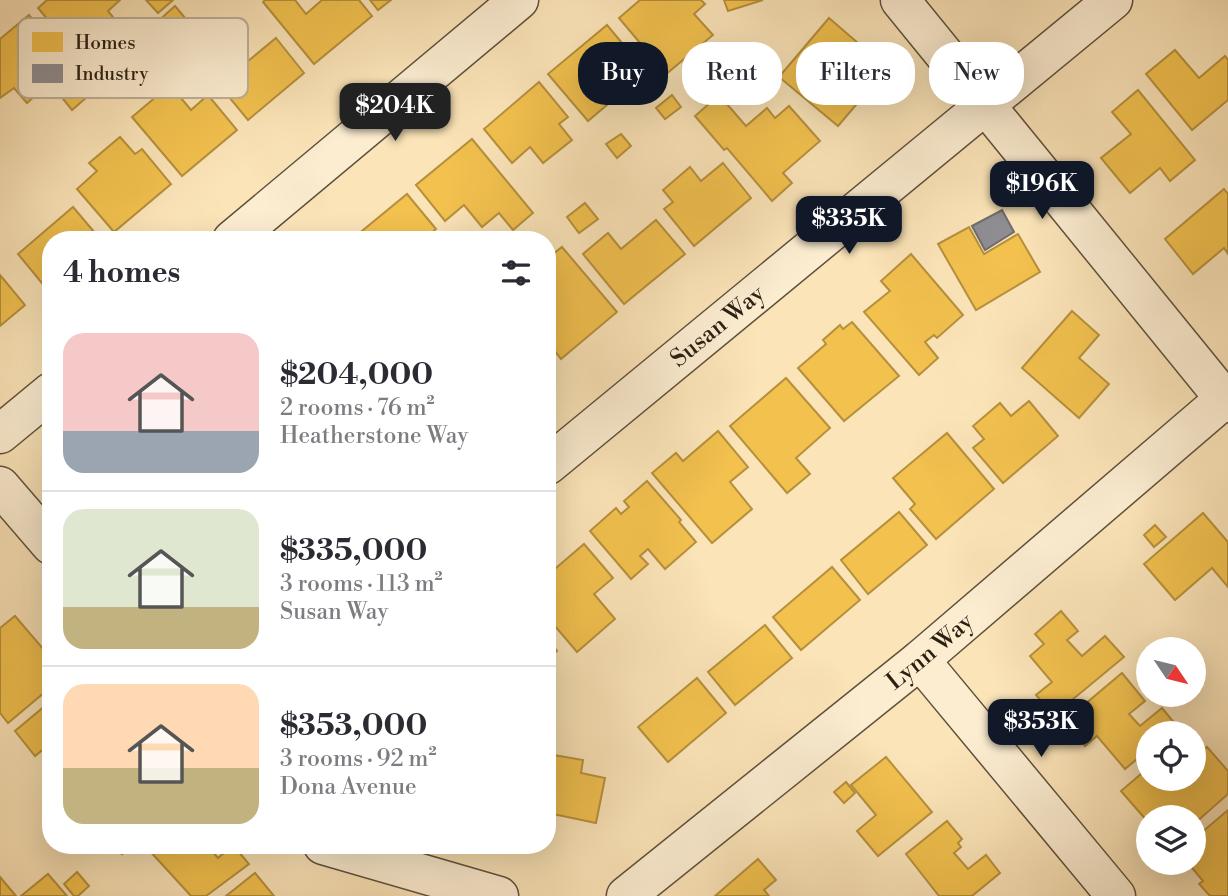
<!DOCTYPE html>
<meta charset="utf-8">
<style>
body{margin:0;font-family:"Libre Bodoni",serif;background:#f7f7f7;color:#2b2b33;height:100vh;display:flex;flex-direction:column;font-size:26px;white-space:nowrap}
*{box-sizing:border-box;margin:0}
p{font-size:23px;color:#7c7c81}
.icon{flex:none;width:38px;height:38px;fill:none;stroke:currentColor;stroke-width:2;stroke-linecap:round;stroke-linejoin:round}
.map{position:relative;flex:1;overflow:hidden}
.details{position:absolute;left:42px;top:231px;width:514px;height:623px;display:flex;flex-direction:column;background:#fff;border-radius:28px;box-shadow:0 7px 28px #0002}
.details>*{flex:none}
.guide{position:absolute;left:578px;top:42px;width:544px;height:63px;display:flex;gap:14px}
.needle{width:46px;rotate:125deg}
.buttons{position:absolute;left:1136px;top:637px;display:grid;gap:14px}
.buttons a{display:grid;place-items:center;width:70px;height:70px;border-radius:50%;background:#fff;box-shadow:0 7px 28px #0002;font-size:35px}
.price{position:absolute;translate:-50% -60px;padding:0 16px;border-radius:14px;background:#111827;color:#fff;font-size:23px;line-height:46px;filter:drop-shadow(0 2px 4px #0008)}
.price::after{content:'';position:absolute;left:50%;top:42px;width:21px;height:16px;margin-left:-10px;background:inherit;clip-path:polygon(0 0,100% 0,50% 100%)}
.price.on{background:#222;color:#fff}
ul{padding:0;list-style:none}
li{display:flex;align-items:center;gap:21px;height:175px;padding:0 21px}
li+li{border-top:2px solid #e1e1e2}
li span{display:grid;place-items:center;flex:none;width:196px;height:140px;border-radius:21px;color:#555}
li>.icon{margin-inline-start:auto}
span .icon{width:84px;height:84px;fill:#fffc;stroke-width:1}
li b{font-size:30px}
h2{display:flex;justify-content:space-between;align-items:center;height:84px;padding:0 21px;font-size:30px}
.pill{padding:0 24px;border-radius:28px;background:#fff;box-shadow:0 7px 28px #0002;font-size:24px;line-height:63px}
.pill.on{background:#111827;color:#fff}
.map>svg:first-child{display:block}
</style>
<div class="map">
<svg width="1228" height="896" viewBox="0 0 1228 896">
<rect width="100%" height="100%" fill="#fbe4b8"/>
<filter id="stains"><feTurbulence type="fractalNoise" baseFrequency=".00286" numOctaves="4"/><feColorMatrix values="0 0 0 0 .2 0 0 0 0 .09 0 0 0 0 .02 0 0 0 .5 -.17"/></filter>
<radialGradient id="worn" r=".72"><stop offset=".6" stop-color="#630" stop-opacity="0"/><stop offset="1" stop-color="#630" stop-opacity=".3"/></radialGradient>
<g fill="#f2c14e" stroke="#b6903c" stroke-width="2">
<polygon points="47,0 120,0 108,11 125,32 86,65 38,8"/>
<polygon points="146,0 173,0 158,13"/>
<polygon points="265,0 295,0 306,14 322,0 359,0 372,16 314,64 263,2"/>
<polygon points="370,0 391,0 378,10"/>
<polygon points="640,0 701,0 705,4 694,14 713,35 659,80 645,62 651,56 619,18"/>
<polygon points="724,0 763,0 728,11"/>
<polygon points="175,6 191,25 173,41 157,22"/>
<polygon points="29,15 60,51 50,60 61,73 27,103 14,88 0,98 0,39"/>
<polygon points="829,18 865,49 838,80 861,99 838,126 779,77"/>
<polygon points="607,25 646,72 588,121 548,74"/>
<polygon points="276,38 304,73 248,120 219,85"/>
<polygon points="1175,50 1199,78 1225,56 1228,60 1228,100 1192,130 1146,74"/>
<polygon points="77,71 94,91 72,110 55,89"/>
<polygon points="539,82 568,117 559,124 572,140 543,163 530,147 512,163 484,129"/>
<polygon points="170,85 191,110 208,95 237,130 182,176 132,117"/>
<polygon points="1138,90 1195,160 1170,181 1160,168 1130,193 1101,158 1131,134 1112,112"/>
<polygon points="672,95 681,107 665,119 656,108"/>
<polygon points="719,95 746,126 767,108 775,118 789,106 820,141 783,173 792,183 772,201 727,148 724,150 695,116"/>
<polygon points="621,134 631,146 617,158 606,144"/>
<polygon points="120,137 135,154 142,149 171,184 114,232 77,189 97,171 89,163"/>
<polygon points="472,139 533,213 513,230 499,213 482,227 464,205 445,221 416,185"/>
<polygon points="723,163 751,198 694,246 664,209 673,202 663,190 690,167 701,181"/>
<polygon points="1224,189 1228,194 1228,254 1224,248 1193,274 1165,239"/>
<polygon points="407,194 436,229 423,240 351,240"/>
<polygon points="585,203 598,219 579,233 567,217"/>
<polygon points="73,207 101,240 51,240 51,284 46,288 18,254"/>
<polygon points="656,220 685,254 624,304 583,254 608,233 621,249"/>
<polygon points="969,227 984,254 1018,234 1040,272 976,310 938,244"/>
<polygon points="562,247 617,312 561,359 548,342 548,258"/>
<polygon points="911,254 963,315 937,338 934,335 925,342 938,358 919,375 864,312 890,291 881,281"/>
<polygon points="0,275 25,305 0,326"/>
<polygon points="1072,311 1099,335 1079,358 1109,384 1079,418 1022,368"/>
<polygon points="852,322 899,376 844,421 798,368 826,344 823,340 840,325 843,329"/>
<polygon points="786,378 830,428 796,458 810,474 787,493 730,426"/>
<polygon points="1029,401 1058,436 1003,483 973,448 984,439 973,426 1000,403 1011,416"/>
<polygon points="718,431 748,467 730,482 752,509 712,543 652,473 676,453 683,461"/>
<polygon points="947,433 994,489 936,539 910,509 915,504 893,478"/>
<polygon points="647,481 681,520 679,522 696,542 665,569 648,549 640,556 648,564 631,579 590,531 616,508 621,514 629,507 624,501"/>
<polygon points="899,512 927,545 868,594 841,560"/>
<polygon points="1203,513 1228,542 1228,587 1212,568 1175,600 1144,564"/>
<polygon points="1155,525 1166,537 1154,547 1144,535"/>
<polygon points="584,544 613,578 594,594 615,619 577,652 548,618 548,572 549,574"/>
<polygon points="832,567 860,600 801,650 773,617"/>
<polygon points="1061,611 1078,631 1067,640 1082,656 1105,636 1124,657 1072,700 1073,702 1055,717 1036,695 1052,682 1030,656 1044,644 1035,634"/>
<polygon points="15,616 51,658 51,687 8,723 0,713 0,628"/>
<polygon points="765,625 792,658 735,705 708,672"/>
<polygon points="548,640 557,651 548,659"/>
<polygon points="1122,673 1145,701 1129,714 1140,726 1162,708 1177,726 1168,733 1148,733 1148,750 1125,769 1097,736 1085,746 1065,721"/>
<polygon points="697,678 726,713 668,762 638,727"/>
<polygon points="51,701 51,743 35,756 15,731"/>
<polygon points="1207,747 1228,771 1228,794 1194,824 1194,817 1148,817 1148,822 1121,791 1148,768 1148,779 1194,779 1194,755 1195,757"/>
<polygon points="548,754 583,760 581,773 605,778 596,823 548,813"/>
<polygon points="886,757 932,812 878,856 857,831 876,815 851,785"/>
<polygon points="846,782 855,793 844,803 834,792"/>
<polygon points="1228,810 1228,896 1210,896 1199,884 1203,881 1188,863 1194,863 1194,839"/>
<polygon points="947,821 962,839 958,843 961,847 954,853 968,869 986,855 1000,873 972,896 939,896 906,854"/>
<polygon points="114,845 132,845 122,854"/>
<polygon points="153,845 207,845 218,858 233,845 249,864 206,896 191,896 148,849"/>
<polygon points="758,859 776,880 764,890 769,896 715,896"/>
<polygon points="77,872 89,886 78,896 74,896 64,884"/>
<polygon points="255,873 274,896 226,896"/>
<polygon points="48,874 67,896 21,896"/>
<polygon points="0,877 16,896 0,896"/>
</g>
<polygon fill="#8d8d92" stroke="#6f6c6c" stroke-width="2" points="1002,210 1014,232 985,250 972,226"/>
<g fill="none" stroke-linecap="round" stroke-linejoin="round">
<g stroke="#5e503c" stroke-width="41">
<g id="minor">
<polyline points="900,0 1228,403"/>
<polyline points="232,240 519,0"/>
<polyline points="0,434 51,392"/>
<path id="s1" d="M548,465L1113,0"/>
<polyline points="0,486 51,545"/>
<polyline points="920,660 1116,896"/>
<polyline points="323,845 499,896"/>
<path id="s2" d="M626,896L920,660L1228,396"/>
</g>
</g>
<use href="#minor" stroke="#fcedd1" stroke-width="38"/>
</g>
<g text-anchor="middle" stroke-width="7" stroke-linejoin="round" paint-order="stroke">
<g font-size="24" fill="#291f13" stroke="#fcedd1">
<text dy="8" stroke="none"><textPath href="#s1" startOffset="219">Susan Way</textPath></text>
<text dy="8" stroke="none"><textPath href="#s2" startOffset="390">Lynn Way</textPath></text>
</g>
</g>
<rect x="18" y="18" width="230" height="80" rx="10" fill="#fcedd1" stroke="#bdaf98" stroke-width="2"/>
<rect x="32" y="32" width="31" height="20" fill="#f2c14e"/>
<rect x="32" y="64" width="31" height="19" fill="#8d8d92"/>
<g font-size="19" fill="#291f13">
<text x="75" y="49">Homes</text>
<text x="75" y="80">Industry</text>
</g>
<rect width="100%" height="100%" filter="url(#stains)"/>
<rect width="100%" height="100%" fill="url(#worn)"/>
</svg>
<div class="buttons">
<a><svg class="needle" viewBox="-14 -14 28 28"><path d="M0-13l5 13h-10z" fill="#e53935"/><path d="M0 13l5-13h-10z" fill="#7c7c81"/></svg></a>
<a><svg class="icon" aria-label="locate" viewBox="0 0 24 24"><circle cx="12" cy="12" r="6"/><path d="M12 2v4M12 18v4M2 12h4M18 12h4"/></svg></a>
<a><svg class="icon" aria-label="layers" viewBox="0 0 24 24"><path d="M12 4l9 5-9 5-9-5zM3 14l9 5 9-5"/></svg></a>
</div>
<b class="price on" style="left:395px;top:143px">$204K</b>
<b class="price" style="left:1042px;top:221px">$196K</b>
<b class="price" style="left:849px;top:256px">$335K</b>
<b class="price" style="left:1041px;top:759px">$353K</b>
<div class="guide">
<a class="pill on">Buy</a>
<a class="pill">Rent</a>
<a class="pill">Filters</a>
<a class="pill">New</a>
</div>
<section class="details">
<h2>4 homes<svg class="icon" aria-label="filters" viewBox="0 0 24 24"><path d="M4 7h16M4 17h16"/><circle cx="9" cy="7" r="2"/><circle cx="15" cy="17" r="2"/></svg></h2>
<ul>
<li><span style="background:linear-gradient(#f6c9c9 70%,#9aa5b1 0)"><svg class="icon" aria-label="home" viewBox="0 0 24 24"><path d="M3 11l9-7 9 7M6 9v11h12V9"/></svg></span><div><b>$204,000</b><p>2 rooms · 76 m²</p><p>Heatherstone Way</p></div></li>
<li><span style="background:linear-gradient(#dfe7d0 70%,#c2b280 0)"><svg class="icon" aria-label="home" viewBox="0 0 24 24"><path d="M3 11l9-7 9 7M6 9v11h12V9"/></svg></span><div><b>$335,000</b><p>3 rooms · 113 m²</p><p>Susan Way</p></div></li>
<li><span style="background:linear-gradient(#ffd9b3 60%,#c2b280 0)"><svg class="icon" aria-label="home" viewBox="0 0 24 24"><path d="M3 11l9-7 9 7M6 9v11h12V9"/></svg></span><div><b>$353,000</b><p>3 rooms · 92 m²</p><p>Dona Avenue</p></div></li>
</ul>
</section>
</div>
